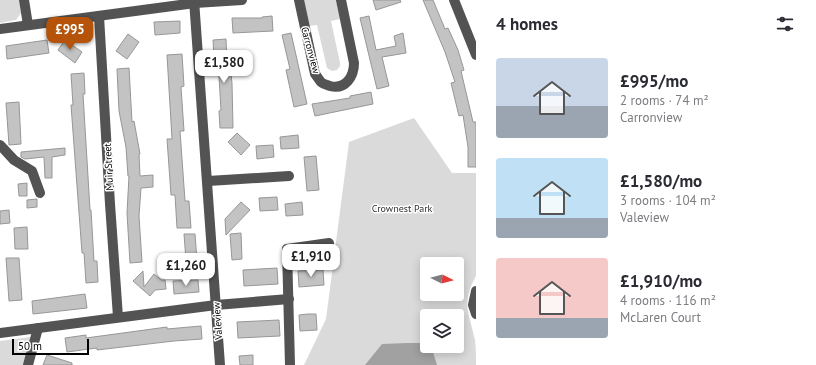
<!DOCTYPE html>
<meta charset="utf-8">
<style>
body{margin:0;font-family:"PT Sans",sans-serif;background:#f2f2f3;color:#2b2b33;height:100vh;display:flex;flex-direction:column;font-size:15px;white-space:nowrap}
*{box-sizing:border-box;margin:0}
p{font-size:13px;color:#7c7c81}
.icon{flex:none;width:22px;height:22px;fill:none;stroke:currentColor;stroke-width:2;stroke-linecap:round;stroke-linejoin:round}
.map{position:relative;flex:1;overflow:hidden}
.sheet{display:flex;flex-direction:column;background:#fff;width:340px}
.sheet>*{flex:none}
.needle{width:26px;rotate:96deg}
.buttons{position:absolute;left:420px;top:257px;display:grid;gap:8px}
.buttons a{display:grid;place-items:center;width:44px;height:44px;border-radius:4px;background:#fff;box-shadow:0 2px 10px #0003;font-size:20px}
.scale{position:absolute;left:12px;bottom:10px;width:77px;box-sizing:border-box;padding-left:4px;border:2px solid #000;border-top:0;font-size:11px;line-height:14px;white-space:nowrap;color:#000;-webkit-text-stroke:3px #fff;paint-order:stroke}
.price{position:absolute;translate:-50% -34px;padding:0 9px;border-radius:8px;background:#fff;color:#222;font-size:13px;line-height:26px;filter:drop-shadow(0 1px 2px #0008)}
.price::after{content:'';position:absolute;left:50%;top:24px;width:12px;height:9px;margin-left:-6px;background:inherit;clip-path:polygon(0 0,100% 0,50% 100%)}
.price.active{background:#b45309;color:#fff}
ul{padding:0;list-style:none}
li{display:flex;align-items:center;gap:12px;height:100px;padding:0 20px}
li span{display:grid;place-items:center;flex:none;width:112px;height:80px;border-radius:4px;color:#555}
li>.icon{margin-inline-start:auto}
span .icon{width:48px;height:48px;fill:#fffc;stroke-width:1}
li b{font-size:17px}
h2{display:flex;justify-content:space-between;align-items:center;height:48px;padding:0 20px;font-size:17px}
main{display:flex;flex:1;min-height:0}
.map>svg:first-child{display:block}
</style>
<main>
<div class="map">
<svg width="476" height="365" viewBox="0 0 476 365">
<rect width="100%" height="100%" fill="#fff"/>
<g fill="#dadada" fill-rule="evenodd">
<polygon points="0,0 19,0 21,13 16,20 0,23"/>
<polygon points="303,0 336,0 340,19 331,21 340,63 340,66 337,70 332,71 327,68 317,25 308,26"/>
<path d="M414,118L452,173H476V276C461,303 469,313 475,340C476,347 476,357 476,365H304L326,319L349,142ZM427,264H457V294H427ZM427,316H457V346H427Z"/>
<polygon points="30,337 31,340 24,365 0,365 0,341"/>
</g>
<polygon fill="#a1a1a1" points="407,343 427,343 427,346 431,346 437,365 365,365 382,344"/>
<g fill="#c3c3c3" stroke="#979797">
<polygon points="373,0 400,0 401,2 376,10"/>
<polygon points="423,0 433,0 445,29 448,28 458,50 464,70 461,71 473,122 476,122 476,167 468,167 468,147 463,115 459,116 451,83 455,82 445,52"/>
<polygon points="272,16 273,31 233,33 232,18 262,18 262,17"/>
<polygon points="369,16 376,50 396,46 394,36 403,33 406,53 382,57 389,86 377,89 360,18"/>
<polygon points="180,21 180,33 155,35 154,22"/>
<polygon points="291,33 307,104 294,107 286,70 290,69 282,35"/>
<polygon points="128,34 139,42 127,59 116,51"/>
<polygon points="226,39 227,66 230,66 232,83 233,128 220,128 219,111 221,110 219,76 217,58 214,58 213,40"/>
<polygon points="47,40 49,53 7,59 6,46"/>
<polygon points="65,40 82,52 75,63 58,50"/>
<polygon points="182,54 184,86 181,87 184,131 180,131 185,201 189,201 191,228 177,228 175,195 171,195 167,139 172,139 167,55"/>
<polygon points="129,68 132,122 134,121 140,154 139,154 140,176 153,175 153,187 141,188 139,216 142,262 130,263 127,213 129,176 128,176 126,147 119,111 117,69"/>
<polygon points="84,73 85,94 83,94 90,210 91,210 94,261 97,261 98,282 86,283 84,253 82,253 71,105 73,105 71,74"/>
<polygon points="371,92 373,104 315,116 312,104 350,98 350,96"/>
<polygon points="19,102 21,144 9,145 6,103"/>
<polygon points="237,133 250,145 241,155 228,142"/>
<polygon points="298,135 299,148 281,149 280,137"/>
<polygon points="273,145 274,157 257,159 256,146"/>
<polygon points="65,148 65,155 52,157 52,178 45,178 44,157 25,159 21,157 21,152"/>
<polygon points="316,156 319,190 307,191 304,157"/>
<polygon points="27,183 27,196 19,196 18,184"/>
<polygon points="277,197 278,210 260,211 259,198"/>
<polygon points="37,199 37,207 27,208 27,200"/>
<polygon points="241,202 250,210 226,235 225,219"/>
<polygon points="302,202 303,215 286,216 285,204"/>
<polygon points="9,210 10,223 0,224 0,211"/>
<polygon points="27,227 28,249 15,249 14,228"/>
<polygon points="241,233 242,259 232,260 230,234"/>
<polygon points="184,234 195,234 197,260 186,260"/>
<polygon points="6,258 19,258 22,300 9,301"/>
<polygon points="277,268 278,284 244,286 243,270"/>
<polygon points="323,270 324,285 299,287 298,271"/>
<polygon points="143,271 144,287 154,274 161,280 165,280 166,289 155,290 150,296 133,281"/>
<polygon points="198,280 199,292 174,294 173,281"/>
<polygon points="85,294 87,308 33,314 32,301"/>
<polygon points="308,314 316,314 317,330 300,331 299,315"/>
<polygon points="279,320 280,336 238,338 237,322"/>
<polygon points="201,326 202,339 174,341 97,350 97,348 67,352 65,338 86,335 86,338 167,327 167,329"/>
<polygon points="47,355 72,363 72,365 43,365"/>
<polygon points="253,355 253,365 240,365 239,356"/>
</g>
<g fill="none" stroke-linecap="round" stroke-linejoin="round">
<g stroke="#535353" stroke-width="10">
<polyline points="24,0 28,25"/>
<polyline points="194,0 220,365"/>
<path d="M299,0L315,74C317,76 319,80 321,82C323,84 327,85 330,86C346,90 354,76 354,63L341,0"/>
<polyline points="454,0 476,55"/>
<polyline points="99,16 110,204 118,317"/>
<polyline points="0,29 195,3 242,0"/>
<polyline points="0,145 14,160 32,171 40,193"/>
<polyline points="208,181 289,176"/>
<polyline points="476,291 473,305 476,314"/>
<polyline points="0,333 216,305 289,299"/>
<polyline points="28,365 38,328"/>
<polyline points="290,365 287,249 329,243"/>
</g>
</g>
<g text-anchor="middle" stroke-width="3" stroke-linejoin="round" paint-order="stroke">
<g font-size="10" fill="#000" stroke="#fff">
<text transform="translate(311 50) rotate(75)" y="4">Carronview</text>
<text transform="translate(108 167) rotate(-93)" y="4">Muir Street</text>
<text transform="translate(217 321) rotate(-94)" y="4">Valeview</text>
</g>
<g font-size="10" fill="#313131" stroke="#fff">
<text x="402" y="212">Crownest Park</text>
</g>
</g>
</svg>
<div class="buttons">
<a><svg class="needle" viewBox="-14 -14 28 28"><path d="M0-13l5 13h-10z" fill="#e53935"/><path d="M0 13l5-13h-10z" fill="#7c7c81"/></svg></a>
<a><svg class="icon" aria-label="layers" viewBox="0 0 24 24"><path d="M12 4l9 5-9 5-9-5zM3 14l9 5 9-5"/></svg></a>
</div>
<div class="scale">50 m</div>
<b class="price active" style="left:70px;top:51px">£995</b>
<b class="price" style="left:224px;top:84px">£1,580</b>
<b class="price" style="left:311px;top:278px">£1,910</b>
<b class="price" style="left:186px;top:287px">£1,260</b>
</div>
<section class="sheet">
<h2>4 homes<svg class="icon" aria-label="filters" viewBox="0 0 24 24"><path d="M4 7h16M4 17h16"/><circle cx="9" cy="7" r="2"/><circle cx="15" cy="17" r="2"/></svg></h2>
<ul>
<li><span style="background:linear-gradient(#c9d6e8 60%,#9aa5b1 0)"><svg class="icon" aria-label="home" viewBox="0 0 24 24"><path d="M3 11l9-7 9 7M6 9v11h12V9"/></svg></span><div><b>£995/mo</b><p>2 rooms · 74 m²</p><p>Carronview</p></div></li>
<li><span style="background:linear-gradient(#bfe0f5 75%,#9aa5b1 0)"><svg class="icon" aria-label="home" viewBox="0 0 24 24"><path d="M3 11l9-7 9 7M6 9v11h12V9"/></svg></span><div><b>£1,580/mo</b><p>3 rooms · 104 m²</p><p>Valeview</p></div></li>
<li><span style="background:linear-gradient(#f6c9c9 75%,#9aa5b1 0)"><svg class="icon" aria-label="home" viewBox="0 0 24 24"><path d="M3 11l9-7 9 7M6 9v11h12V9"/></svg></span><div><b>£1,910/mo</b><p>4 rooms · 116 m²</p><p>McLaren Court</p></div></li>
</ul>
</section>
</main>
